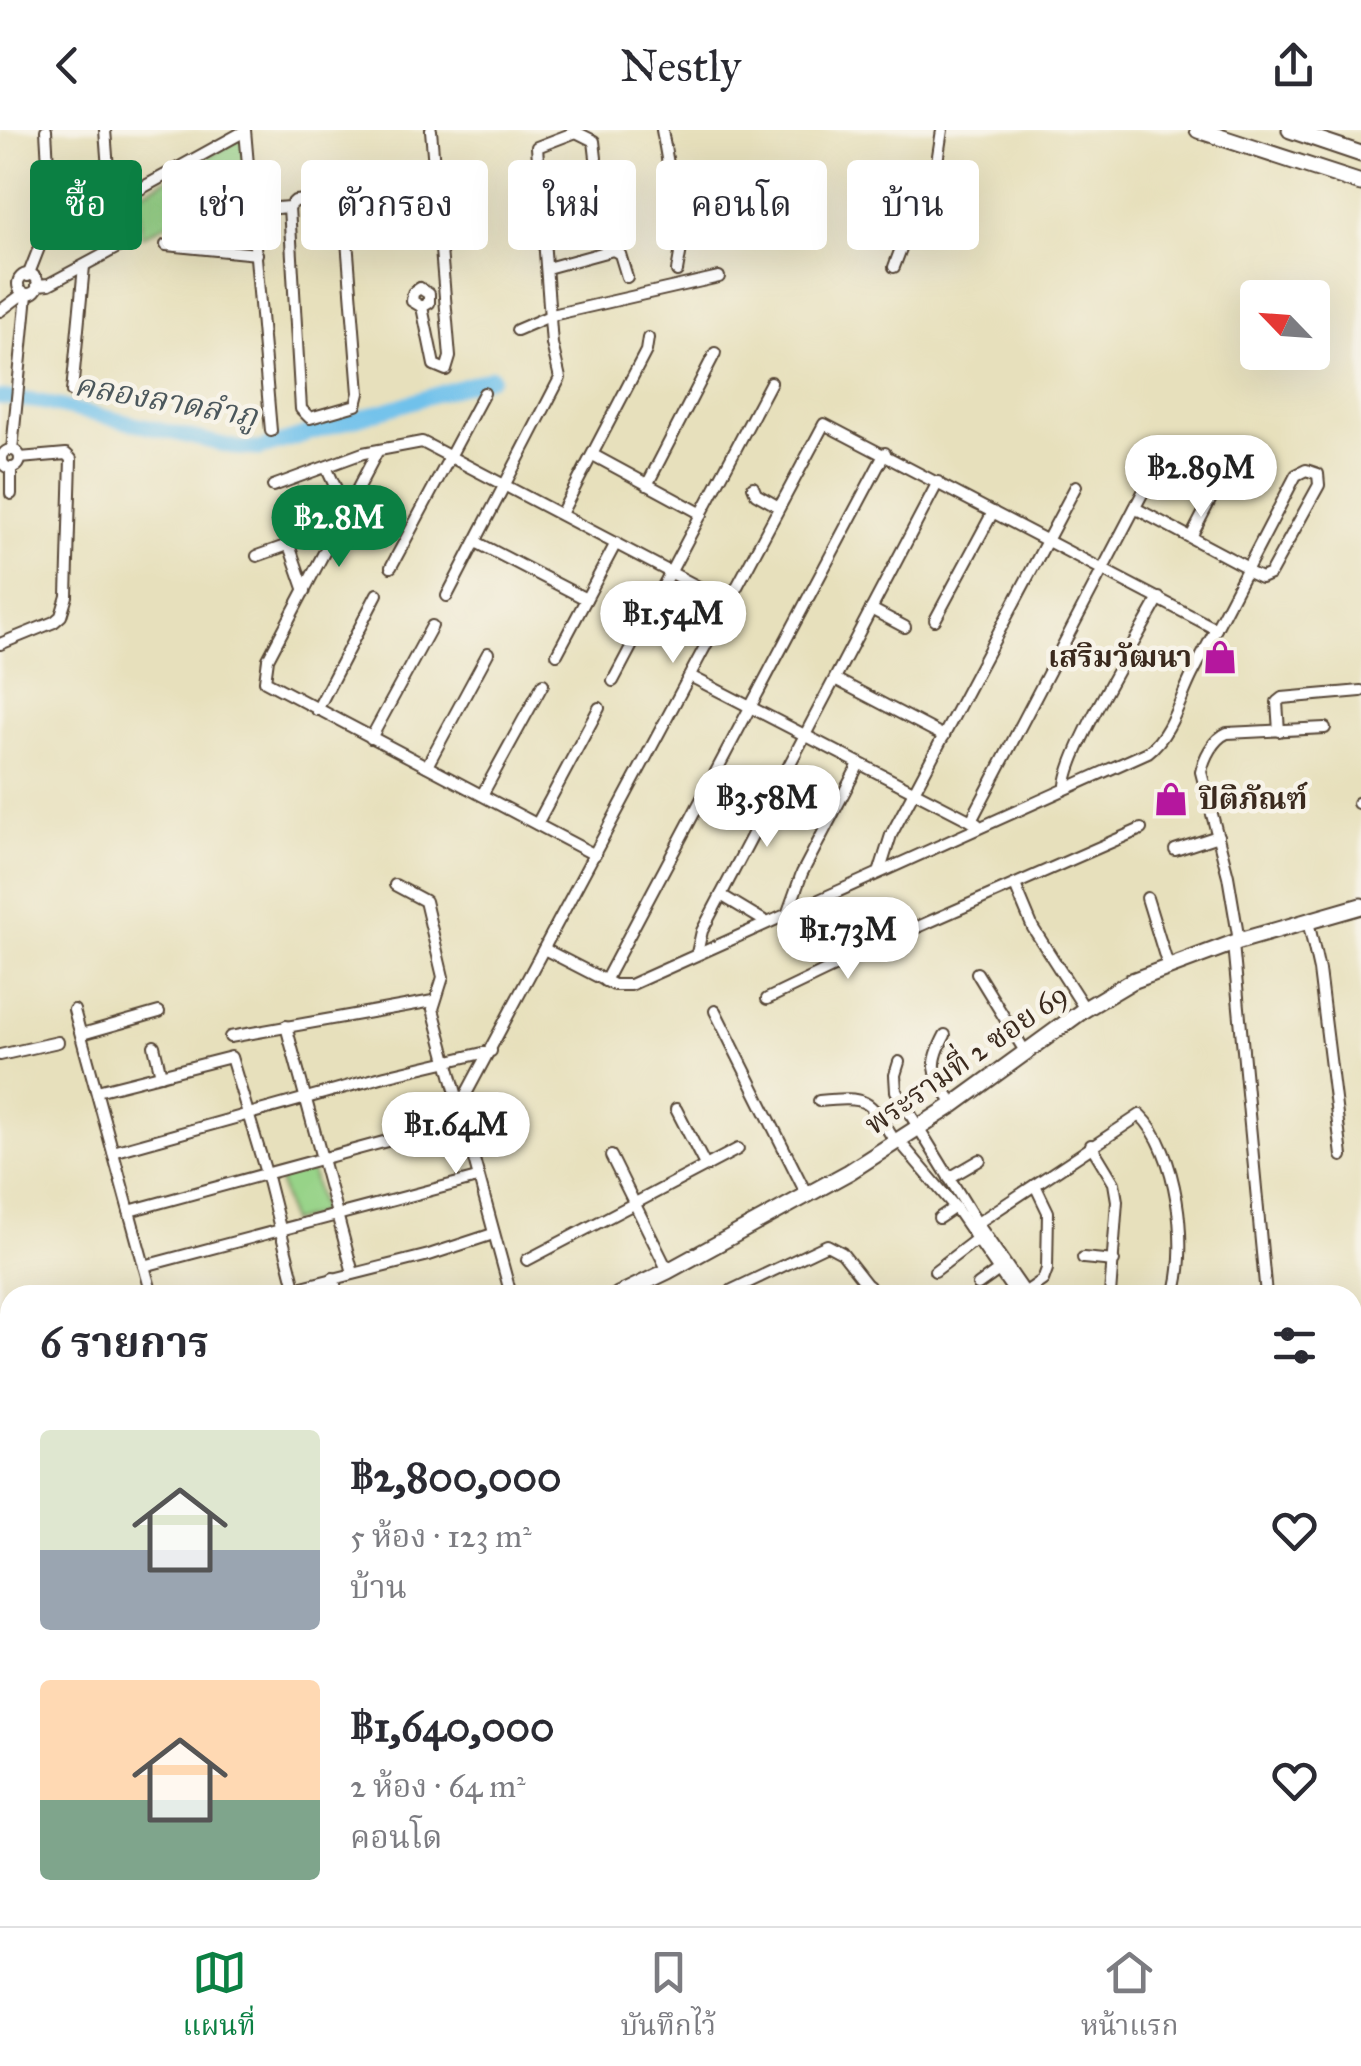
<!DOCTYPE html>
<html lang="th">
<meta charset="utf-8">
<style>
body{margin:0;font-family:"IM FELL Great Primer","Noto Serif Thai",serif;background:#f7f7f7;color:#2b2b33;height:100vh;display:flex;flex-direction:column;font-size:38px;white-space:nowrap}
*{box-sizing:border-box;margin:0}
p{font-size:32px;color:#7c7c81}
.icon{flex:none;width:55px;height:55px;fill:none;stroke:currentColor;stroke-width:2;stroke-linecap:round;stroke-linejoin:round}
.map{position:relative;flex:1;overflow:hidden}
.panel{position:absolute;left:0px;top:1155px;width:1362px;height:642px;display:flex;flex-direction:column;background:#fff;border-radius:30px 30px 0 0;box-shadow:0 10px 40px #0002}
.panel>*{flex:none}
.guide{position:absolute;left:30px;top:30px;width:1302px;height:90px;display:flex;gap:20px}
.needle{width:65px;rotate:295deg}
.fabs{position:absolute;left:1240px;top:150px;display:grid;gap:20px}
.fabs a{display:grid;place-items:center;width:90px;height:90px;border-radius:10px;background:#fff;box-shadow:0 10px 40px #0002;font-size:50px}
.price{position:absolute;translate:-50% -85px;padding:0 22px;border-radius:35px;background:#fff;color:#222;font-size:32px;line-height:65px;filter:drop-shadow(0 2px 5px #0008)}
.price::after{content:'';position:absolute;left:50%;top:60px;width:30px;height:22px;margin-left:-15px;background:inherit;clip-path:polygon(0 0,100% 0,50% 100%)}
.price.on{background:#0b8043;color:#fff}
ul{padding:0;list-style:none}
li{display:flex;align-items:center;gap:30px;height:250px;padding:0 40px}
li span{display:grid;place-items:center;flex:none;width:280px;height:200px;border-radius:10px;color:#555}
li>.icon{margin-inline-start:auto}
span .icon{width:120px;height:120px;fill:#fffc;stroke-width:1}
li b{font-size:42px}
h2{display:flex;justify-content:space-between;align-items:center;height:120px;padding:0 40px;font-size:42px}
.tag{padding:0 35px;border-radius:10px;background:#fff;box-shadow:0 10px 40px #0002;font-size:35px;line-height:90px}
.tag.on{background:#0b8043;color:#fff}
header{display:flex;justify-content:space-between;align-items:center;height:130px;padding:0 40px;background:#fff;font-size:45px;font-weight:600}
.dock{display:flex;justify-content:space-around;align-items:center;height:140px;border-top:2px solid #e1e1e2;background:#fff;font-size:28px;color:#7c7c81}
.dock a{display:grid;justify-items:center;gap:5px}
.dock .on{color:#0b8043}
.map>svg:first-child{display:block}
</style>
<header><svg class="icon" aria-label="back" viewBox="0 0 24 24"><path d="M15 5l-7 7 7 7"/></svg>Nestly<svg class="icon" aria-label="share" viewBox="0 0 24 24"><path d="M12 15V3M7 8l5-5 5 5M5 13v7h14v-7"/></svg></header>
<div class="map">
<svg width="1361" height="1796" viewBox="0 0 1361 1796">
<rect width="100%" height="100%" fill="#f7f3e8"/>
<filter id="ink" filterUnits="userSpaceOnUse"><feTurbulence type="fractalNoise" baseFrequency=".01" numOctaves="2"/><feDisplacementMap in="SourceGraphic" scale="20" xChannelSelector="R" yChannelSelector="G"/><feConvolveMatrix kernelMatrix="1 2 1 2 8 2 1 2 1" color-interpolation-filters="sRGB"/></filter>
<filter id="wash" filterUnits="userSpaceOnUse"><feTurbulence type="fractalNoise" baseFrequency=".0048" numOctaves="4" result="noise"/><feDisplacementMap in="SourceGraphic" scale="40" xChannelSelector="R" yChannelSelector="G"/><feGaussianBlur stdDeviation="2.25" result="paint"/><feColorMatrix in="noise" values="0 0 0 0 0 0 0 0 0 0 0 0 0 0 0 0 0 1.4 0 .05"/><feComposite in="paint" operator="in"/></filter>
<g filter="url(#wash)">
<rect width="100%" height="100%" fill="#e7e0bc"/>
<g fill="#97d388" stroke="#697e53" stroke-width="2.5">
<polygon points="242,8 247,50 142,107 138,65"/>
<polygon points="311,1038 322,1083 290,1092 278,1046"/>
</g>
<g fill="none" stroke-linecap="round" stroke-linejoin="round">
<polyline stroke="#70c1eb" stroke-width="9" points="0,1582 10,1578"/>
<polyline stroke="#70c1eb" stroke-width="15" points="0,267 41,272 238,318 259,319 492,247"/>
</g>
</g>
<g filter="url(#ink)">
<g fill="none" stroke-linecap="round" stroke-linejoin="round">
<g stroke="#554536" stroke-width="14">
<g id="street">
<polyline points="105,0 114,117"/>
<polyline points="245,0 271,301"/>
<polyline points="662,0 682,113 677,141"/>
<polyline points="140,59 245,1"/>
<polyline points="213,71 250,51"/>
<polyline points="252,80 289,77 295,71 340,67 344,72 359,263 356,275 310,288 301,279 289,77"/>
<polyline points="543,83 614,53"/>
<polyline points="166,115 257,124"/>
<polyline points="894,137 903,113 930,77 942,0"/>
<polyline points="547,138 613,120 620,124 627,147"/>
<circle cx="28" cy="154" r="10"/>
<polyline points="28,146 51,87 46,0"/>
<polyline points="37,155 49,154 131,110"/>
<polyline points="422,177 429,173 429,164 420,158 413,163 412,171 422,177 434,235 446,240 450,227 431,0"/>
<polyline points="0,181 24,163"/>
<polyline points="517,200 552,185 719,147"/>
<polyline points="72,262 84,136"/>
<polyline points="12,320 27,164"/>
<circle cx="11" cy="329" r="9"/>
<polyline points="377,322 268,529 265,551 595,725"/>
<polyline points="593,325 702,384"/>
<polyline points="326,337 347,382"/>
<polyline points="647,355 715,223"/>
<polyline points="273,356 363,323 422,312 729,473"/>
<polyline points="753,357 756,364 779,377"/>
<polyline points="11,364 11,338"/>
<polyline points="1135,378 1248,438"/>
<polyline points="561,384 646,221 648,208"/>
<polyline points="1191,407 1229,334"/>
<polyline points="476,412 586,469"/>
<polyline points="289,415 305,461"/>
<polyline points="257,426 327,401 337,401"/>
<polyline points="391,437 484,263"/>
<polyline points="447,466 560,248 552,214 537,17 576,2 594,11 596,28"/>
<polyline points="871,479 905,497"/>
<polyline points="935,490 993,382"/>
<polyline points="0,514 54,492 61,486 67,466 71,329 66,324 20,328"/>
<polyline points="557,524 616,413"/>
<polyline points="690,546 977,694"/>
<polyline points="835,549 944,606"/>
<polyline points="613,551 771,252"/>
<polyline points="317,580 377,464"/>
<polyline points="1279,601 1277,572 1282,568 1361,561"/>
<polyline points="371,608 432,496"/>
<polyline points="427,636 488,523"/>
<path d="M1066,658C1064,626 1140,504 1159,468"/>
<polyline points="482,665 543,554"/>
<polyline points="1358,673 1361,672"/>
<polyline points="971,691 1153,343"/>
<polyline points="537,694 599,578"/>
<polyline points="1175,720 1218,706"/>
<polyline points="880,740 891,705 1076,356"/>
<polyline points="395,755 425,771 443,847 433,879 511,1165"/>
<polyline points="1015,755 1033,798 1085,879"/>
<polyline points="721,765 766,792"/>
<polyline points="1147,768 1168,836"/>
<polyline points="788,782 802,743 859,634"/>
<polyline points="1308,791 1319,840 1342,1026"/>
<path d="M1239,811L1228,746L1201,642C1204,628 1213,609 1227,603L1325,598"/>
<polyline points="1233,814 1266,1165"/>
<path d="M546,820L614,855H630L1148,622C1171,605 1180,568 1193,543C1227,477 1262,411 1296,345L1306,340L1318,344L1319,355L1270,444L1261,448L1246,441"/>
<polyline points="697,823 702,801 938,352"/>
<polyline points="977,843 1026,923"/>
<polyline points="605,851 885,323"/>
<polyline points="767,869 913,799 1141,699"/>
<polyline points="74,880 152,1165"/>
<polyline points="715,881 807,1065"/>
<polyline points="286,896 353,1143"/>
<polyline points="82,904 159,882"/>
<path d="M945,905C927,939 935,943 953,975"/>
<polyline points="230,907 433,871"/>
<polyline points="154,916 161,945"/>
<polyline points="0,925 58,912"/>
<polyline points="899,932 895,945 896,961 977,1093 1027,1165"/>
<polyline points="97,961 231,927 266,1043 295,1157"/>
<path d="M819,971C871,966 869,970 896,1013"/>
<polyline points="458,979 824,294 1216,499"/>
<polyline points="676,979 705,1035"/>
<polyline points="899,1011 955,1077 1016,1165"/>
<polyline points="1091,1015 1114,1053 1117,1071 1110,1165"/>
<polyline points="113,1022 385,946 491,921"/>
<polyline points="611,1026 668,1141"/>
<polyline points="949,1048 980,1030"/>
<polyline points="129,1081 461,991"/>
<polyline points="939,1088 955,1077"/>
<path d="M970,1098L1140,985C1177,1020 1189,1117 1174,1165"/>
<polyline points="1083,1128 1114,1131"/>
<polyline points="527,1130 738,1019"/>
<polyline points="144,1136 477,1048"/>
<polyline points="935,1141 982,1105"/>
<polyline points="333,1148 338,1165"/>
<polyline points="978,1155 999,1140"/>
<polyline points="1023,1164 1043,1150 1047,1139 1048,1082 1035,1055"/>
<polyline points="270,1165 429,1125 493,1104"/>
<polyline points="729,1165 732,1160 827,1115 842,1123 875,1165"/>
<polyline points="844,1165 869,1156"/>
<polyline points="1352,1359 1361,1359"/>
<polyline points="1352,1413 1361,1413"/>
<polyline points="1352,1644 1354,1643"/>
<polyline points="1352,1743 1361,1736"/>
<polyline points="283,1788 287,1796"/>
<polyline points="440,1788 442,1796"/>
<polyline points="462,1788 465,1796"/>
<polyline points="609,1788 612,1796"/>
<polyline points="813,1788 820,1796"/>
<polyline points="1004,1788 1011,1796"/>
<polyline points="1333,1788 1339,1796"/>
<polyline points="321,1796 345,1788"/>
<polyline points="496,1796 519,1788"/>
<polyline points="777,1796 787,1788"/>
<polyline points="1059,1796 1070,1788"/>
<polyline points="1166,1796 1176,1788"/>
</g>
</g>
<g stroke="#554536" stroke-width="19">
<g id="secondary">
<polyline points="1198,0 1361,53"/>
<polyline points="1290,0 1361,24"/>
<polyline points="618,1165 668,1141 849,1042 953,975 1085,879 1132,851 1239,811 1361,776"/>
<polyline points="0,1295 10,1294"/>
<polyline points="0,1672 10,1717"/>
<polyline points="26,1788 28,1796"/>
</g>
</g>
<g stroke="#554536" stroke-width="24">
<g id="highway">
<polyline points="0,1714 10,1741"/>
<polyline points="0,1788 2,1796"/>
</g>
</g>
<use href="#street" stroke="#fff" stroke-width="10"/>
<use href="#secondary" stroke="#fff" stroke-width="15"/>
<use href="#highway" stroke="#fff" stroke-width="20"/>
</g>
</g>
<defs>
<g id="shop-bare" transform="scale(2.7)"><path d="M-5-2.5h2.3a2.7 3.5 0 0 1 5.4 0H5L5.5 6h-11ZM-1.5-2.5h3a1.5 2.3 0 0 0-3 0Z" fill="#b5179e" stroke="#f7f3e8" stroke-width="2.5" paint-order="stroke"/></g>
</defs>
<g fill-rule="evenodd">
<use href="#shop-bare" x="1220" y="527"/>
<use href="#shop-bare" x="1171" y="669"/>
</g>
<g text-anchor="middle" stroke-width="9" stroke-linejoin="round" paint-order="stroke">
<g font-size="30" font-weight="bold" fill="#3b2a1e" stroke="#f7f3e8" text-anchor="end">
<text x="1192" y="537">เสริมวัฒนา</text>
<text x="1199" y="679" text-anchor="start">ปิติภัณฑ์</text>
</g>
<g font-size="30" fill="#3b2a1e" stroke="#f7f3e8">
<text transform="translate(966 929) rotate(-35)" y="10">พระรามที่ 2 ซอย 69</text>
</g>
<g font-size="32" font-style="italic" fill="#4b575c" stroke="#f7f3e8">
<text transform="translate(166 270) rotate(10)" y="11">คลองลาดลำภู</text>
</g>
</g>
</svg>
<div class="fabs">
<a><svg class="needle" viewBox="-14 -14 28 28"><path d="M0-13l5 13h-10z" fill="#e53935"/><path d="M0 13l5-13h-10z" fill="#7c7c81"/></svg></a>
</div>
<b class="price" style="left:1201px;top:390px">฿2.89M</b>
<b class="price on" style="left:339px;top:440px">฿2.8M</b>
<b class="price" style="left:673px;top:536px">฿1.54M</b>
<b class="price" style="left:767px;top:720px">฿3.58M</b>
<b class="price" style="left:848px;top:852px">฿1.73M</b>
<b class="price" style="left:456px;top:1047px">฿1.64M</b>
<div class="guide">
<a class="tag on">ซื้อ</a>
<a class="tag">เช่า</a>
<a class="tag">ตัวกรอง</a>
<a class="tag">ใหม่</a>
<a class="tag">คอนโด</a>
<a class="tag">บ้าน</a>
</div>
<section class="panel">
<h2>6 รายการ<svg class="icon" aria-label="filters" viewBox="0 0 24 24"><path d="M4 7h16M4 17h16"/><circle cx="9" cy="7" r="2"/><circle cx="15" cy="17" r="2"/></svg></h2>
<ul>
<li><span style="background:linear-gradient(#dfe7d0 60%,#9aa5b1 0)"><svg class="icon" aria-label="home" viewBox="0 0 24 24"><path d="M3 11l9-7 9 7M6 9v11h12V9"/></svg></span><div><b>฿2,800,000</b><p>5 ห้อง · 123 m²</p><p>บ้าน</p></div><svg class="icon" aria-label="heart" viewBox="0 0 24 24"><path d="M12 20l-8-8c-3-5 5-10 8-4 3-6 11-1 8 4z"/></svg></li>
<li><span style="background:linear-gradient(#ffd9b3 60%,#7fa58c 0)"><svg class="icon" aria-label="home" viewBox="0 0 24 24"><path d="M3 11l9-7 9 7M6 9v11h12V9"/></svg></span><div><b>฿1,640,000</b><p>2 ห้อง · 64 m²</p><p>คอนโด</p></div><svg class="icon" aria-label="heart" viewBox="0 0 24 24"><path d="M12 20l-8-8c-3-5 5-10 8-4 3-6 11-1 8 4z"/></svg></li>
</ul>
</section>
</div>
<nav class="dock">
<a class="on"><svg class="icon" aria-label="map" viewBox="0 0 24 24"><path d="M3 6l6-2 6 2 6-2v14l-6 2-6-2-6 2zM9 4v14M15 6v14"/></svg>แผนที่</a>
<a><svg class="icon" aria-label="saved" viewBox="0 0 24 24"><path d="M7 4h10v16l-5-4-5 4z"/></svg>บันทึกไว้</a>
<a><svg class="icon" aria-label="home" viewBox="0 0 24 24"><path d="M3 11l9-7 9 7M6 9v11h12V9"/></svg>หน้าแรก</a>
</nav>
